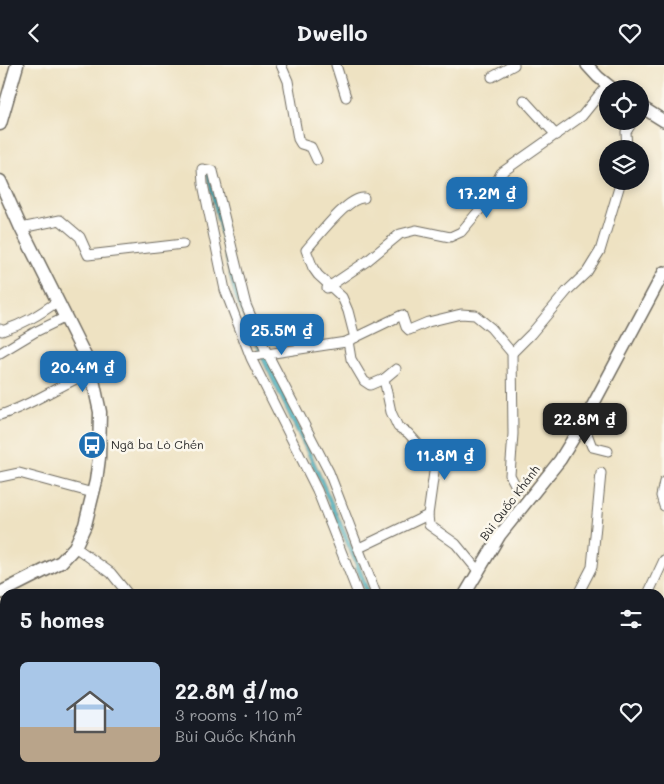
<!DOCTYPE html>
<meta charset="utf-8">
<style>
body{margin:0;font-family:Mali,sans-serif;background:#20242c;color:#f1f3f6;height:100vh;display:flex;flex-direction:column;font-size:19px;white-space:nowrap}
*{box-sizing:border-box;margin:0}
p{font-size:16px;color:#9ea1a6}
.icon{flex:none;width:28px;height:28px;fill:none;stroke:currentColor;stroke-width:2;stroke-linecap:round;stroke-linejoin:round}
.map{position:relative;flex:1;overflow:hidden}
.details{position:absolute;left:0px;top:524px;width:665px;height:196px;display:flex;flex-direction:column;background:#171b24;border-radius:15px 15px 0 0;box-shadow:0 2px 8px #0003}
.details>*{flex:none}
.fabs{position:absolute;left:599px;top:15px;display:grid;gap:10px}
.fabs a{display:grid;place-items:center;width:50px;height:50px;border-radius:50%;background:#171b24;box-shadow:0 2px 8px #0003;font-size:25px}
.price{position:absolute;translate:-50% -42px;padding:0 11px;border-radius:10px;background:#1f6fb2;color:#fff;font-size:16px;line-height:32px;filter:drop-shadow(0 1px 2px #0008)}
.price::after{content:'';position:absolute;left:50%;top:30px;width:15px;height:11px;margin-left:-8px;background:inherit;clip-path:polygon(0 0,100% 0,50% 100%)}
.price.on{background:#222;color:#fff}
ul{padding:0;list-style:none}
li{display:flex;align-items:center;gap:15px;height:125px;padding:0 20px}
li+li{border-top:1px solid #363941}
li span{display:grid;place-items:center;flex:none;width:140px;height:100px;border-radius:8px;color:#555}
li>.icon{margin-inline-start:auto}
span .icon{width:60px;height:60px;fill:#fffc;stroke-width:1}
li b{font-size:21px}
h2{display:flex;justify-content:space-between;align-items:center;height:60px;padding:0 20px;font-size:21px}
header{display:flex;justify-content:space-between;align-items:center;height:65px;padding:0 20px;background:#171b24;font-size:22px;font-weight:800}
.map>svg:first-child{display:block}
</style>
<header><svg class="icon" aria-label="back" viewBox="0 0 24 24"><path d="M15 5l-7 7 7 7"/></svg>Dwello<svg class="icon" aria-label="heart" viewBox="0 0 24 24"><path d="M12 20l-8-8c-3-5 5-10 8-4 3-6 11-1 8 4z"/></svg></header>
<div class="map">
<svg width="664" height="719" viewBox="0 0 664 719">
<rect width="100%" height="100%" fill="#fbf7ec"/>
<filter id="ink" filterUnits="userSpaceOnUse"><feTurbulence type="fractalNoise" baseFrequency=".02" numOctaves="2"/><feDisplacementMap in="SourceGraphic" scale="10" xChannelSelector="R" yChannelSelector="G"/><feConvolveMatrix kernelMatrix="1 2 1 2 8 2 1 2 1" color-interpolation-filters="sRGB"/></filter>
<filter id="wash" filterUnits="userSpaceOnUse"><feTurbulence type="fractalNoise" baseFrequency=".0096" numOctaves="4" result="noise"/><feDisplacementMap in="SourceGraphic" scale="20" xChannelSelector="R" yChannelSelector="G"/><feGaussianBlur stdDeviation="1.12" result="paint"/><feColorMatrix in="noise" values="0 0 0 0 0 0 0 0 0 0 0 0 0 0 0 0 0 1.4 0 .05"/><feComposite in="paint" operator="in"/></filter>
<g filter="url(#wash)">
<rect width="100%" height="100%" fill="#eee2c2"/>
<polygon fill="#3cabb9" stroke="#346b72" points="206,107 209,109 238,221 358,495 370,529 365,529 354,497 308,391 252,274 234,231"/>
</g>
<g filter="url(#ink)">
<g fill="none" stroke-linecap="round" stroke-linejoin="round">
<g stroke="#6f6b60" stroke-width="11">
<g id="minor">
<polyline points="281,0 288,16 298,74 301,79 311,82 317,95"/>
<polyline points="336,0 346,32"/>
<polyline points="492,12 514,0"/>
<polyline points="524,35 556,70"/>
<polyline points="627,84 626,67 633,56"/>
<polyline points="21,163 60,155 80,172 88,190 183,179"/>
<polyline points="327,223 367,196 400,169 416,165 450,172 461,167 487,136 501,108 582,51 607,20"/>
<path d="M0,264L2,266C24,259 40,249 58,236"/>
<path d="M355,273L348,246L342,232L318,210L313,203L306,185C317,173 348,131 364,133"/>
<polyline points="348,276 351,294 364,316 370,320 384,314"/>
<polyline points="0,288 35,267 66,252"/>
<polyline points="512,288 531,269 567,226 587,207 600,186 621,116"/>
<polyline points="254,291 346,277 402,250 406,262 409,265 428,257 461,249 475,250 491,263 512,288 513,369 510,410 518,425"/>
<path d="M0,350C33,340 60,319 92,307"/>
<polyline points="583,358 592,382 608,386"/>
<polyline points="0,412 19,408 93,428"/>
<polyline points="664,417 661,431 664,441"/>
<polyline points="428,450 429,460 456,479 479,507"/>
<polyline points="75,482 111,508 128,529"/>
<polyline points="359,483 428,450 435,400 429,391 408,368 398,362 391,347 384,314 396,304"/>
<polyline points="358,529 317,425 251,293 225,225 203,119 202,104 213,106 246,240 265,284 329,407 376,529"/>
<polyline points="578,529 592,502 601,408"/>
<polyline points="648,529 664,495"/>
<polyline points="660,579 664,574"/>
<polyline points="660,625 664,624"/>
<polyline points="660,641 664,645"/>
<polyline points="660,672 664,669"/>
<polyline points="162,715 162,719"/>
<polyline points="390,715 391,719"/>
<polyline points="497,715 499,719"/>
<polyline points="273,719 275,715"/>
<polyline points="591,719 597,715"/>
</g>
</g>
<g stroke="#6f6b60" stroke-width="14">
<g id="tertiary">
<polyline points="587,0 598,12 613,24"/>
<polyline points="640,41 664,56"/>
<polyline points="465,529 500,470 560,395 587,351 664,207"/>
<polyline points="340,719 342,715"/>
</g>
</g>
<g stroke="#6f6b60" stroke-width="15">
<g id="secondary">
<polyline points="0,59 17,0"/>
<polyline points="0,116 21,163 90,301 100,347 99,393 96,416 85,460 75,482 61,497 0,528"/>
</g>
</g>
<use href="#minor" stroke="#fff" stroke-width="9"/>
<use href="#tertiary" stroke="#fff" stroke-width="11"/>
<use href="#secondary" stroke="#fff" stroke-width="12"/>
</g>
</g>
<defs>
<g id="bus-disc" transform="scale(1.4375)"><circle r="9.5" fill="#1f6fb2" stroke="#fbf7ec"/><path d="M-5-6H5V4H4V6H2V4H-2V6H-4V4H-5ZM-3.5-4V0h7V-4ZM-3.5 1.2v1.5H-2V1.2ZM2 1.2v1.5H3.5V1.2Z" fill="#fff"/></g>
</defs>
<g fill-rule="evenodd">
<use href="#bus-disc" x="92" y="380"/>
</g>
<g text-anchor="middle" stroke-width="5" stroke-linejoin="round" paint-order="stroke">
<g font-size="12" fill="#2b2b2b" stroke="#fbf7ec" text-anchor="start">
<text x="111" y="384">Ngã ba Lò Chén</text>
</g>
<g font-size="12" fill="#2b2b2b" stroke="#fbf7ec">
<text transform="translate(510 438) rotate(-53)" y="4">Bùi Quốc Khánh</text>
</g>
</g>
</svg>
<div class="fabs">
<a><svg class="icon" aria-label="locate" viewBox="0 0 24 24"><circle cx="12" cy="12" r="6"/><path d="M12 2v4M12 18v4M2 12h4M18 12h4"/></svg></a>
<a><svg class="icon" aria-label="layers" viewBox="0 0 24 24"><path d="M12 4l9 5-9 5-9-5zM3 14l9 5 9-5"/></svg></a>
</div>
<b class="price" style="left:487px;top:154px">17.2M ₫</b>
<b class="price" style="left:282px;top:291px">25.5M ₫</b>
<b class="price" style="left:83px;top:328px">20.4M ₫</b>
<b class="price on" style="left:585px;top:380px">22.8M ₫</b>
<b class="price" style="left:445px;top:416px">11.8M ₫</b>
<section class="details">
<h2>5 homes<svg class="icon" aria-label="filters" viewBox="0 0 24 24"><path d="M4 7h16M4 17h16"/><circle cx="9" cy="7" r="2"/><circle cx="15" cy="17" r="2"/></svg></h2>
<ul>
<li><span style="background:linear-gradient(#a9c7e8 65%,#b9a48a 0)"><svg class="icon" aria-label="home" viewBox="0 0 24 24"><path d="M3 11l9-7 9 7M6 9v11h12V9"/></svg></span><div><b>22.8M ₫/mo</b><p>3 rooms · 110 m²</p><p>Bùi Quốc Khánh</p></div><svg class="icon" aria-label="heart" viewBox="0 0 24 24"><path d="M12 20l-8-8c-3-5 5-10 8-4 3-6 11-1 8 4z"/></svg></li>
</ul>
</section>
</div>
